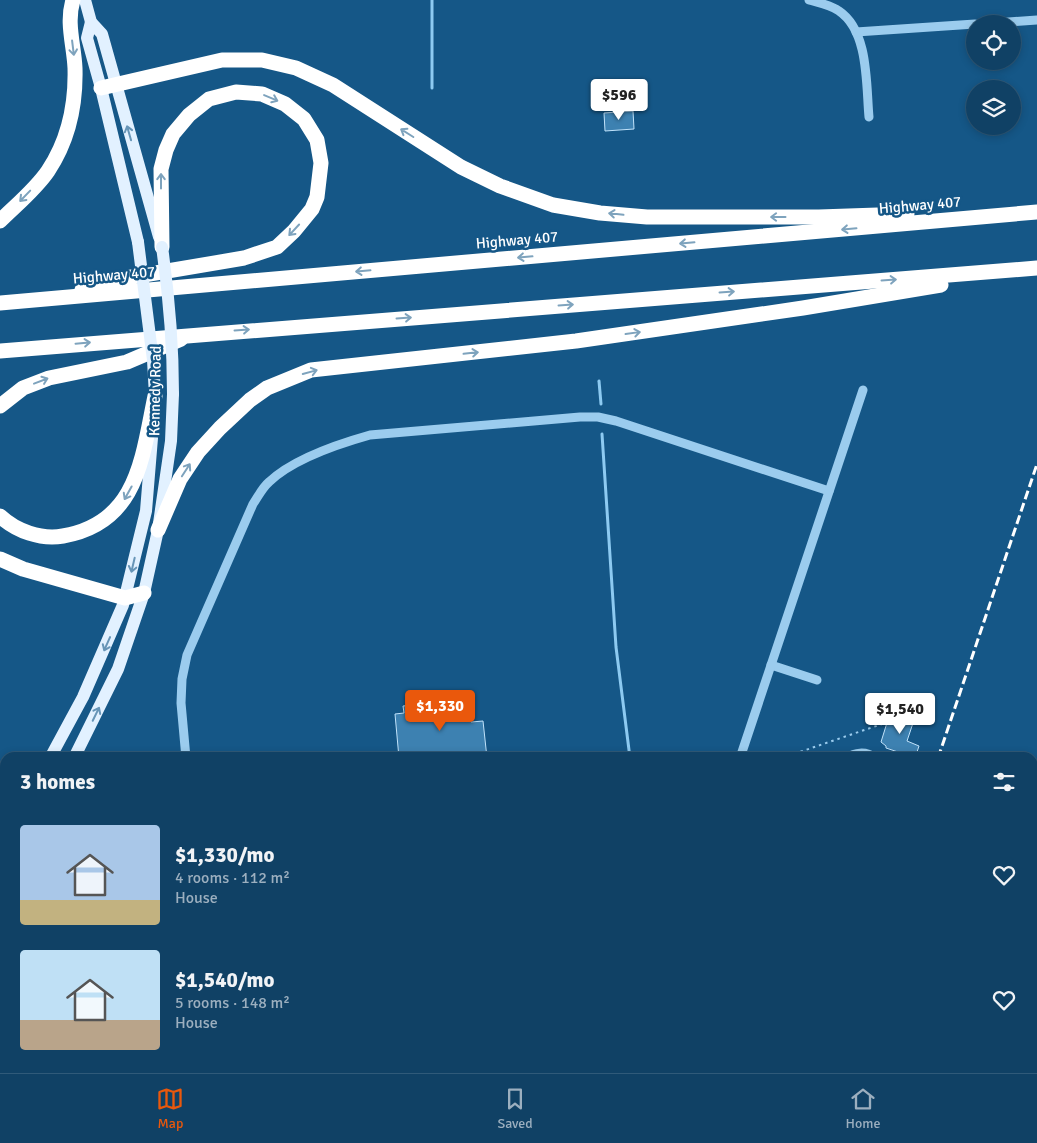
<!DOCTYPE html>
<meta charset="utf-8">
<style>
body{margin:0;font-family:Signika,sans-serif;background:#1e4c6e;color:#f1f3f6;height:100vh;display:flex;flex-direction:column;font-size:19px;white-space:nowrap}
*{box-sizing:border-box;margin:0}
p{font-size:16px;color:#9cafbf}
.icon{flex:none;width:28px;height:28px;fill:none;stroke:currentColor;stroke-width:2;stroke-linecap:round;stroke-linejoin:round}
.map{position:relative;flex:1;overflow:hidden}
.drawer{position:absolute;left:0px;top:752px;width:1038px;height:321px;display:flex;flex-direction:column;background:#104165;border-radius:15px 15px 0 0;box-shadow:0 2px 8px #0003,0 0 0 1px #305a79}
.drawer>*{flex:none}
.controls{position:absolute;left:966px;top:15px;display:grid;gap:10px}
.controls a{display:grid;place-items:center;width:55px;height:55px;border-radius:50%;background:#104165;box-shadow:0 2px 8px #0003,0 0 0 1px #305a79;font-size:25px}
.price{position:absolute;translate:-50% -42px;padding:0 11px;border-radius:5px;background:#fff;color:#222;font-size:16px;line-height:32px;filter:drop-shadow(0 1px 2px #0008)}
.price::after{content:'';position:absolute;left:50%;top:30px;width:15px;height:11px;margin-left:-8px;background:inherit;clip-path:polygon(0 0,100% 0,50% 100%)}
.price.on{background:#ea580c;color:#fff}
ul{padding:0;list-style:none}
li{display:flex;align-items:center;gap:15px;height:125px;padding:0 20px}
li span{display:grid;place-items:center;flex:none;width:140px;height:100px;border-radius:5px;color:#555}
li>.icon{margin-inline-start:auto}
span .icon{width:60px;height:60px;fill:#fffc;stroke-width:1}
li b{font-size:21px}
h2{display:flex;justify-content:space-between;align-items:center;height:60px;padding:0 20px;font-size:21px}
.tabs{display:flex;justify-content:space-around;align-items:center;height:70px;border-top:1px solid #305a79;background:#104165;font-size:14px;color:#9cafbf}
.tabs a{display:grid;justify-items:center;gap:2px}
.tabs .on{color:#ea580c}
.map>svg:first-child{display:block}
</style>
<div class="map">
<svg width="1037" height="1073" viewBox="0 0 1037 1073">
<rect width="100%" height="100%" fill="#155787"/>
<g fill="none" stroke-linecap="round" stroke-linejoin="round">
<g stroke="#8dcaf1" stroke-width="3">
<polyline points="432,0 432,88"/>
<polyline points="599,381 601,404"/>
<polyline points="602,434 616,647 630,758"/>
</g>
</g>
<g fill="#3d81b1" stroke="#c1e3fb">
<polygon points="633,111 634,129 605,131 604,113"/>
<polygon points="469,699 471,722 483,721 487,758 399,758 395,714 404,713 403,706"/>
<polygon points="894,712 898,713 898,712 915,717 907,741 919,746 915,758 906,758 907,755 886,748 886,746 881,742 890,713 894,714"/>
</g>
<g fill="none" stroke-linecap="round" stroke-linejoin="round">
<polyline stroke="#9bccee" stroke-width="2" stroke-dasharray="2.5 4" stroke-linecap="butt" points="782,758 885,723"/>
<g stroke="#9bccee" stroke-width="9">
<path d="M809,0C819,3 831,5 839,11C869,31 866,85 869,117"/>
<polyline points="982,24 1037,20"/>
<polyline points="856,32 975,24"/>
<polyline points="771,665 817,680"/>
<path d="M186,758L181,703L182,679L187,655L253,504C258,497 262,488 269,482C293,459 338,444 370,435L580,417H598L616,421L829,491"/>
<polyline points="740,758 863,390"/>
<path d="M845,758C855,753 865,750 875,758"/>
<polyline points="0,805 5,807"/>
<polyline points="227,1069 227,1073"/>
<polyline points="7,1073 7,1069"/>
</g>
<g stroke="#e2f1ff" stroke-width="12">
<polyline points="85,0 91,22 102,34 159,237"/>
<polyline points="91,22 87,38 101,88 138,242"/>
<polyline points="50,758 83,697 123,605 146,511 152,438"/>
<polyline points="74,758 118,669 144,593 158,530 171,441 173,394"/>
<polyline points="0,838 5,832"/>
<polyline points="0,869 5,863"/>
<polyline points="1032,930 1037,930"/>
<polyline points="1032,949 1037,948"/>
<polyline points="490,1069 491,1073"/>
<polyline points="609,1073 613,1069"/>
<polyline points="634,1073 639,1069"/>
</g>
<g stroke="#fff" stroke-width="15">
<polyline points="101,88 222,60 262,60 296,68 333,85 461,167 500,186 553,205 600,213 647,217 819,217 907,214"/>
<path d="M0,221C16,205 35,190 48,171C68,141 76,104 75,68C74,45 66,23 73,0"/>
<polyline points="82,290 114,280 244,258 277,247 294,231 312,209 317,197 321,163 317,140 304,119 285,104 262,94 236,92 209,99 189,115 173,134 166,150 161,169 162,247"/>
<polyline points="0,303 1037,212"/>
<polyline points="0,351 1037,268"/>
<polyline points="0,406 23,388 49,378 127,362 181,339"/>
<path d="M0,516C16,531 41,540 63,536C138,523 142,458 155,396"/>
<polyline points="158,530 180,479 198,452 220,428 250,400 267,388 311,370 576,341 803,308 941,285"/>
<polyline points="0,559 23,569 125,598 144,593"/>
</g>
<g stroke="#fff" stroke-width="3" stroke-dasharray="9 4" stroke-linecap="butt">
<polyline points="938,758 1037,464"/>
<polyline points="832,1073 833,1069"/>
</g>
<g stroke="#e2f1ff" stroke-width="12">
<polyline points="138,242 153,360 155,396"/>
<path d="M162,247C169,296 173,345 173,394"/>
</g>
</g>
<defs><path id="oneway-shaft" d="M-6 0H5M1.5-3L5.5 0L1.5 3" fill="none" stroke-width="1.6" stroke-linecap="round" stroke-linejoin="round" transform="scale(1.25)"/></defs>
<g stroke="#7ea3bd">
<use href="#oneway-shaft" transform="translate(73 48) rotate(83)"/>
<use href="#oneway-shaft" transform="translate(271 98) rotate(23)"/>
<use href="#oneway-shaft" transform="translate(407 133) rotate(-148)"/>
<use href="#oneway-shaft" transform="translate(161 181) rotate(-90)"/>
<use href="#oneway-shaft" transform="translate(25 196) rotate(134)"/>
<use href="#oneway-shaft" transform="translate(616 214) rotate(-174)"/>
<use href="#oneway-shaft" transform="translate(778 217) rotate(180)"/>
<use href="#oneway-shaft" transform="translate(849 229) rotate(175)"/>
<use href="#oneway-shaft" transform="translate(294 230) rotate(133)"/>
<use href="#oneway-shaft" transform="translate(687 243) rotate(175)"/>
<use href="#oneway-shaft" transform="translate(525 257) rotate(175)"/>
<use href="#oneway-shaft" transform="translate(363 271) rotate(175)"/>
<use href="#oneway-shaft" transform="translate(889 280) rotate(-4)"/>
<use href="#oneway-shaft" transform="translate(727 292) rotate(-4)"/>
<use href="#oneway-shaft" transform="translate(566 305) rotate(-4)"/>
<use href="#oneway-shaft" transform="translate(404 318) rotate(-4)"/>
<use href="#oneway-shaft" transform="translate(242 330) rotate(-4)"/>
<use href="#oneway-shaft" transform="translate(633 333) rotate(-8)"/>
<use href="#oneway-shaft" transform="translate(83 343) rotate(-5)"/>
<use href="#oneway-shaft" transform="translate(471 353) rotate(-6)"/>
<use href="#oneway-shaft" transform="translate(310 372) rotate(-15)"/>
<use href="#oneway-shaft" transform="translate(41 381) rotate(-21)"/>
<use href="#oneway-shaft" transform="translate(186 470) rotate(-57)"/>
<use href="#oneway-shaft" transform="translate(128 493) rotate(119)"/>
</g>
<g stroke="#6795b7">
<use href="#oneway-shaft" transform="translate(129 133) rotate(-106)"/>
<use href="#oneway-shaft" transform="translate(133 565) rotate(103)"/>
<use href="#oneway-shaft" transform="translate(107 644) rotate(114)"/>
<use href="#oneway-shaft" transform="translate(96 714) rotate(-64)"/>
</g>
<g text-anchor="middle" stroke-width="5" stroke-linejoin="round" paint-order="stroke">
<g font-size="15" fill="#fff" stroke="#155787">
<text transform="translate(920 205) rotate(-5)" y="5">Highway 407</text>
<text transform="translate(517 240) rotate(-5)" y="5">Highway 407</text>
<text transform="translate(114 275) rotate(-5)" y="5">Highway 407</text>
<text transform="translate(155 391) rotate(-89)" y="5">Kennedy Road</text>
</g>
</g>
</svg>
<div class="controls">
<a><svg class="icon" aria-label="locate" viewBox="0 0 24 24"><circle cx="12" cy="12" r="6"/><path d="M12 2v4M12 18v4M2 12h4M18 12h4"/></svg></a>
<a><svg class="icon" aria-label="layers" viewBox="0 0 24 24"><path d="M12 4l9 5-9 5-9-5zM3 14l9 5 9-5"/></svg></a>
</div>
<b class="price" style="left:619px;top:121px">$596</b>
<b class="price on" style="left:440px;top:732px">$1,330</b>
<b class="price" style="left:900px;top:735px">$1,540</b>
<section class="drawer">
<h2>3 homes<svg class="icon" aria-label="filters" viewBox="0 0 24 24"><path d="M4 7h16M4 17h16"/><circle cx="9" cy="7" r="2"/><circle cx="15" cy="17" r="2"/></svg></h2>
<ul>
<li><span style="background:linear-gradient(#a9c7e8 75%,#c2b280 0)"><svg class="icon" aria-label="home" viewBox="0 0 24 24"><path d="M3 11l9-7 9 7M6 9v11h12V9"/></svg></span><div><b>$1,330/mo</b><p>4 rooms · 112 m²</p><p>House</p></div><svg class="icon" aria-label="heart" viewBox="0 0 24 24"><path d="M12 20l-8-8c-3-5 5-10 8-4 3-6 11-1 8 4z"/></svg></li>
<li><span style="background:linear-gradient(#bfe0f5 70%,#b9a48a 0)"><svg class="icon" aria-label="home" viewBox="0 0 24 24"><path d="M3 11l9-7 9 7M6 9v11h12V9"/></svg></span><div><b>$1,540/mo</b><p>5 rooms · 148 m²</p><p>House</p></div><svg class="icon" aria-label="heart" viewBox="0 0 24 24"><path d="M12 20l-8-8c-3-5 5-10 8-4 3-6 11-1 8 4z"/></svg></li>
</ul>
</section>
</div>
<nav class="tabs">
<a class="on"><svg class="icon" aria-label="map" viewBox="0 0 24 24"><path d="M3 6l6-2 6 2 6-2v14l-6 2-6-2-6 2zM9 4v14M15 6v14"/></svg>Map</a>
<a><svg class="icon" aria-label="saved" viewBox="0 0 24 24"><path d="M7 4h10v16l-5-4-5 4z"/></svg>Saved</a>
<a><svg class="icon" aria-label="home" viewBox="0 0 24 24"><path d="M3 11l9-7 9 7M6 9v11h12V9"/></svg>Home</a>
</nav>
